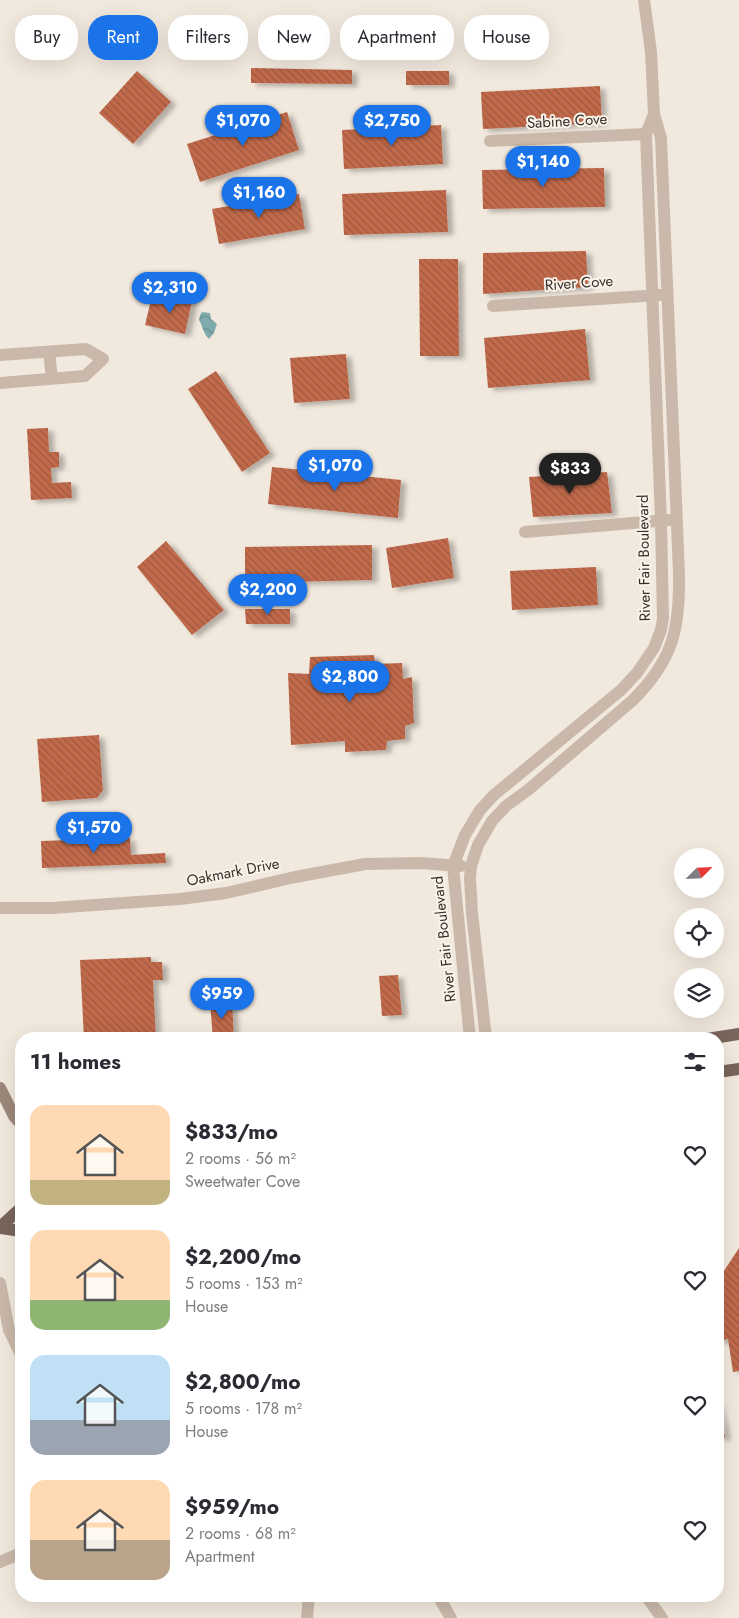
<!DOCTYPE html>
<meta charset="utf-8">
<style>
body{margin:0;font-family:Jost,sans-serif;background:#f2f2f3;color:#2b2b33;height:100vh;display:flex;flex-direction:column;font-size:19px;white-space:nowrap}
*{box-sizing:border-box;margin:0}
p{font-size:16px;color:#7c7c81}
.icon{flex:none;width:28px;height:28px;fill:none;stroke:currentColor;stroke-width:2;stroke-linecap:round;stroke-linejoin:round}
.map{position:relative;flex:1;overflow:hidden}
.side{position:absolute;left:15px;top:1032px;width:709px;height:570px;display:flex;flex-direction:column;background:#fff;border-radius:20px;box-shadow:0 5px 20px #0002}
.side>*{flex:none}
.top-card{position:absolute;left:15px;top:15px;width:710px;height:45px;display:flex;gap:10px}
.needle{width:32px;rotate:66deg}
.buttons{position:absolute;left:674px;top:848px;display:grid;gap:10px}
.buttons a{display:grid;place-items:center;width:50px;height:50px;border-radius:50%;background:#fff;box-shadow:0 5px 20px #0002;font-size:25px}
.price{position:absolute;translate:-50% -42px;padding:0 11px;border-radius:18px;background:#1a73e8;color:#fff;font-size:16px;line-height:32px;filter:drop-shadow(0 1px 2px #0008)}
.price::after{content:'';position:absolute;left:50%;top:30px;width:15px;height:11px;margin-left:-8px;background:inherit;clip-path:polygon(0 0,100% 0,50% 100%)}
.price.on{background:#222;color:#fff}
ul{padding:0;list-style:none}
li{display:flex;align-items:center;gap:15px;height:125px;padding:0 15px}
li span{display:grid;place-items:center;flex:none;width:140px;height:100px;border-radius:15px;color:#555}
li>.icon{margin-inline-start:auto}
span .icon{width:60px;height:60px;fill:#fffc;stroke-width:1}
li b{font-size:21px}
h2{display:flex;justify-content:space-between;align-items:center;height:60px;padding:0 15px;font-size:21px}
.tag{padding:0 18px;border-radius:20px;background:#fff;box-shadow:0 5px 20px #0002;font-size:18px;line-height:45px}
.tag.on{background:#1a73e8;color:#fff}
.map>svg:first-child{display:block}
</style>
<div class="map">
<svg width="739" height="1618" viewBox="0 0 739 1618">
<defs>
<pattern id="water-waves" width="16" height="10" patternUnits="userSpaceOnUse" patternTransform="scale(1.25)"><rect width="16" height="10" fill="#7eabae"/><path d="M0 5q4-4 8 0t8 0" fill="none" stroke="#688c8e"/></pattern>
<pattern id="building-back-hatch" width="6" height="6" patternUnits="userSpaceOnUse" patternTransform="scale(1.25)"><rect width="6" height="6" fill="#c16a4c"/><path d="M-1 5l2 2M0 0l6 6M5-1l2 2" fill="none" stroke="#9e583f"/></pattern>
<filter id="shadow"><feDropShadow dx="5.5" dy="3" stdDeviation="2.5" flood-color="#0004"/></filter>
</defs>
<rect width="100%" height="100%" fill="#f2e9de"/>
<path fill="url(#water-waves)" d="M202,312L210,313L211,319L217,324L214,333L209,339C203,333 203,327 199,320L200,315Z"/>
<g fill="url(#building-back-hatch)" filter="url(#shadow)">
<polygon points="251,68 352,70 352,84 251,83"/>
<polygon points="137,71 171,102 133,144 99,113"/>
<rect x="406" y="71" width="43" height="14"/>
<polygon points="600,86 602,123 483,129 481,92"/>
<polygon points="287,112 299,150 200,182 187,144"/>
<polygon points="441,125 443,164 344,169 342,130"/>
<polygon points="604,168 605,207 483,209 482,170"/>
<polygon points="446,190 448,232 344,235 342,194"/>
<polygon points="299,194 305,229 219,244 212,209"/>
<polygon points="586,251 588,287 483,294 483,253"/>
<polygon points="419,259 458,259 459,356 420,356"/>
<polygon points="163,293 192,301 185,334 145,325 150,304 158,304"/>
<polygon points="585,329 590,380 488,388 484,338"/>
<polygon points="346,354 350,399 294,403 290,358"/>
<polygon points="216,371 270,453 242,472 188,389"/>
<polygon points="48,428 49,452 59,452 59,467 51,468 52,483 71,482 72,498 31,500 27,429"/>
<polygon points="272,467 401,480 398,518 268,504"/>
<polygon points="607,472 612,513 533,517 529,477"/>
<polygon points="448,538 454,578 392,588 386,548"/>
<polygon points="166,541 224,610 192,635 137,567"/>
<polygon points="372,545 372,580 245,583 245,547"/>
<polygon points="596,567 598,605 512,610 510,571"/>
<polygon points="245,609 290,609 290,624 246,624"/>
<polygon points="374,655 375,664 402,663 403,679 412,677 414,723 405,726 405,739 387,741 386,750 345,752 345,741 291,745 288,673 309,674 310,657"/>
<polygon points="99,735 103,790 97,798 42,802 37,739"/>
<polygon points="130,838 131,855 165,853 166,863 42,868 41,841"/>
<polygon points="151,957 151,962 162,962 163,980 153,980 156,1039 84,1039 80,960"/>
<polygon points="398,975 402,1015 382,1016 379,976"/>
<polygon points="232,1000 234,1039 213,1039 210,1002"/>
<polygon points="739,1248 739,1371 733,1372 728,1339 718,1341 718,1275 722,1274"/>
<polygon points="718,1400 725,1437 718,1438"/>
</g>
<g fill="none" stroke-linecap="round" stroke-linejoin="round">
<g stroke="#cab9aa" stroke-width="12">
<polyline points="490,141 646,134"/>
<polyline points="493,306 660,295"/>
<polyline points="49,352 52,378"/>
<polyline points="0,355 86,349 103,359 85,376 0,383"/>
<polyline points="525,532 669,520"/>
<polyline points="0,908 52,908 180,899 226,893 295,877 365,864 420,863 461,866"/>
<polyline points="470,1039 453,866 465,835 480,810 494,795 621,690 637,673 654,648 661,630 663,619 661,521 646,134 654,114"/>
<path d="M486,1039L472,913L470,879L471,866L478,845L492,821L506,806L528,790L633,700C673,660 680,629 679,574L661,138L654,114L651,52L644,0"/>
<polyline points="0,1283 9,1330 21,1355"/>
<polyline points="0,1562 21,1553"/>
<polyline points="438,1596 451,1618"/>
<polyline points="646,1596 662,1618"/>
<polyline points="307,1618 309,1596"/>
</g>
<polyline stroke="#9d887b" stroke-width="12" points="0,1088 14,1116 21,1124"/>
<g stroke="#79655b" stroke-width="12">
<polyline points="707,1039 739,1034"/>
<polyline points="718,1072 739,1069"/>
<polyline points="0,1227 21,1208"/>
<polyline points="0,1228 21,1231"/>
</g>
</g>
<g text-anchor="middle" stroke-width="4" stroke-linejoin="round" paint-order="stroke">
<g font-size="15" fill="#372e29" stroke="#f9f3ea">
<text transform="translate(567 121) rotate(-3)" y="5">Sabine Cove</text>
<text transform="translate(579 283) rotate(-4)" y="5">River Cove</text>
<text transform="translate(644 558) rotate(-91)" y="5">River Fair Boulevard</text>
<text transform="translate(233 872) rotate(-11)" y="5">Oakmark Drive</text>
<text transform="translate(444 939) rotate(-96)" y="5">River Fair Boulevard</text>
</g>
</g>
</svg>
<div class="buttons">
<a><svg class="needle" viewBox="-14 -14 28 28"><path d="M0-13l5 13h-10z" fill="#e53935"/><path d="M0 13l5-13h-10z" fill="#7c7c81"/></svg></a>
<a><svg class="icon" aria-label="locate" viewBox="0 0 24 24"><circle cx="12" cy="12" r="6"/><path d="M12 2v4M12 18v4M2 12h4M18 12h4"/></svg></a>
<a><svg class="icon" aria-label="layers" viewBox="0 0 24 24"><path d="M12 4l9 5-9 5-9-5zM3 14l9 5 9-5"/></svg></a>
</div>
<b class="price" style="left:243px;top:147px">$1,070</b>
<b class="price" style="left:392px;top:147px">$2,750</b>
<b class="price" style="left:543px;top:188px">$1,140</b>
<b class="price" style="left:259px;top:219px">$1,160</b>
<b class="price" style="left:170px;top:314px">$2,310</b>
<b class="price" style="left:335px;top:492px">$1,070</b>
<b class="price on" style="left:570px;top:495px">$833</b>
<b class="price" style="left:268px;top:616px">$2,200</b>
<b class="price" style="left:350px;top:703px">$2,800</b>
<b class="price" style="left:94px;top:854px">$1,570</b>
<b class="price" style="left:222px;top:1020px">$959</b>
<div class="top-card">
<a class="tag">Buy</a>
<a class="tag on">Rent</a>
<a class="tag">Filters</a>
<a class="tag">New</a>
<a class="tag">Apartment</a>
<a class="tag">House</a>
</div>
<section class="side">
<h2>11 homes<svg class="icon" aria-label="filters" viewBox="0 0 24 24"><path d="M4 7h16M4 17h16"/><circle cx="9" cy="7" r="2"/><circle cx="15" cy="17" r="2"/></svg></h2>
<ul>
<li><span style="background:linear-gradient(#ffd9b3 75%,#c2b280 0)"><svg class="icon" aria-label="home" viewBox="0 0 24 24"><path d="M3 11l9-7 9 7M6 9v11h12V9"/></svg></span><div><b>$833/mo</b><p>2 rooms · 56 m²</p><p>Sweetwater Cove</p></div><svg class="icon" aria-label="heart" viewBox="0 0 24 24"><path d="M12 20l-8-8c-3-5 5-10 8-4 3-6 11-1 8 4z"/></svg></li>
<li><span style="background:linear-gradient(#ffd9b3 70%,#8fb573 0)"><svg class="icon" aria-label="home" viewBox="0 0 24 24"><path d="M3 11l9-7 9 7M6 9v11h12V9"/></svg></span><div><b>$2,200/mo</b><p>5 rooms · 153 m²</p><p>House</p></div><svg class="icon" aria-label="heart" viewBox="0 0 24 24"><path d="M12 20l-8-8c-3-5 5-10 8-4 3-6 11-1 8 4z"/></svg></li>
<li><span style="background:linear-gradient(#bfe0f5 65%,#9aa5b1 0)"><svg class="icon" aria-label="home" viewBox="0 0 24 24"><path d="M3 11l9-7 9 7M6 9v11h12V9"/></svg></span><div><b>$2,800/mo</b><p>5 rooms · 178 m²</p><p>House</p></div><svg class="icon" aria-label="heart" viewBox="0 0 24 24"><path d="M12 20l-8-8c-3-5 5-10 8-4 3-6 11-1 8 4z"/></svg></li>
<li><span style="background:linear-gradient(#ffd9b3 60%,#b9a48a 0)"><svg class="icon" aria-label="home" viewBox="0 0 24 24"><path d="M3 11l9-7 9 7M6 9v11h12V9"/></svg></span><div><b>$959/mo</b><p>2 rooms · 68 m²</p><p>Apartment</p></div><svg class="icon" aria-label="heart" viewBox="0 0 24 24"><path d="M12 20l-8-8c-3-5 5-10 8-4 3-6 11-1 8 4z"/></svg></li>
</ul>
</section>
</div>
